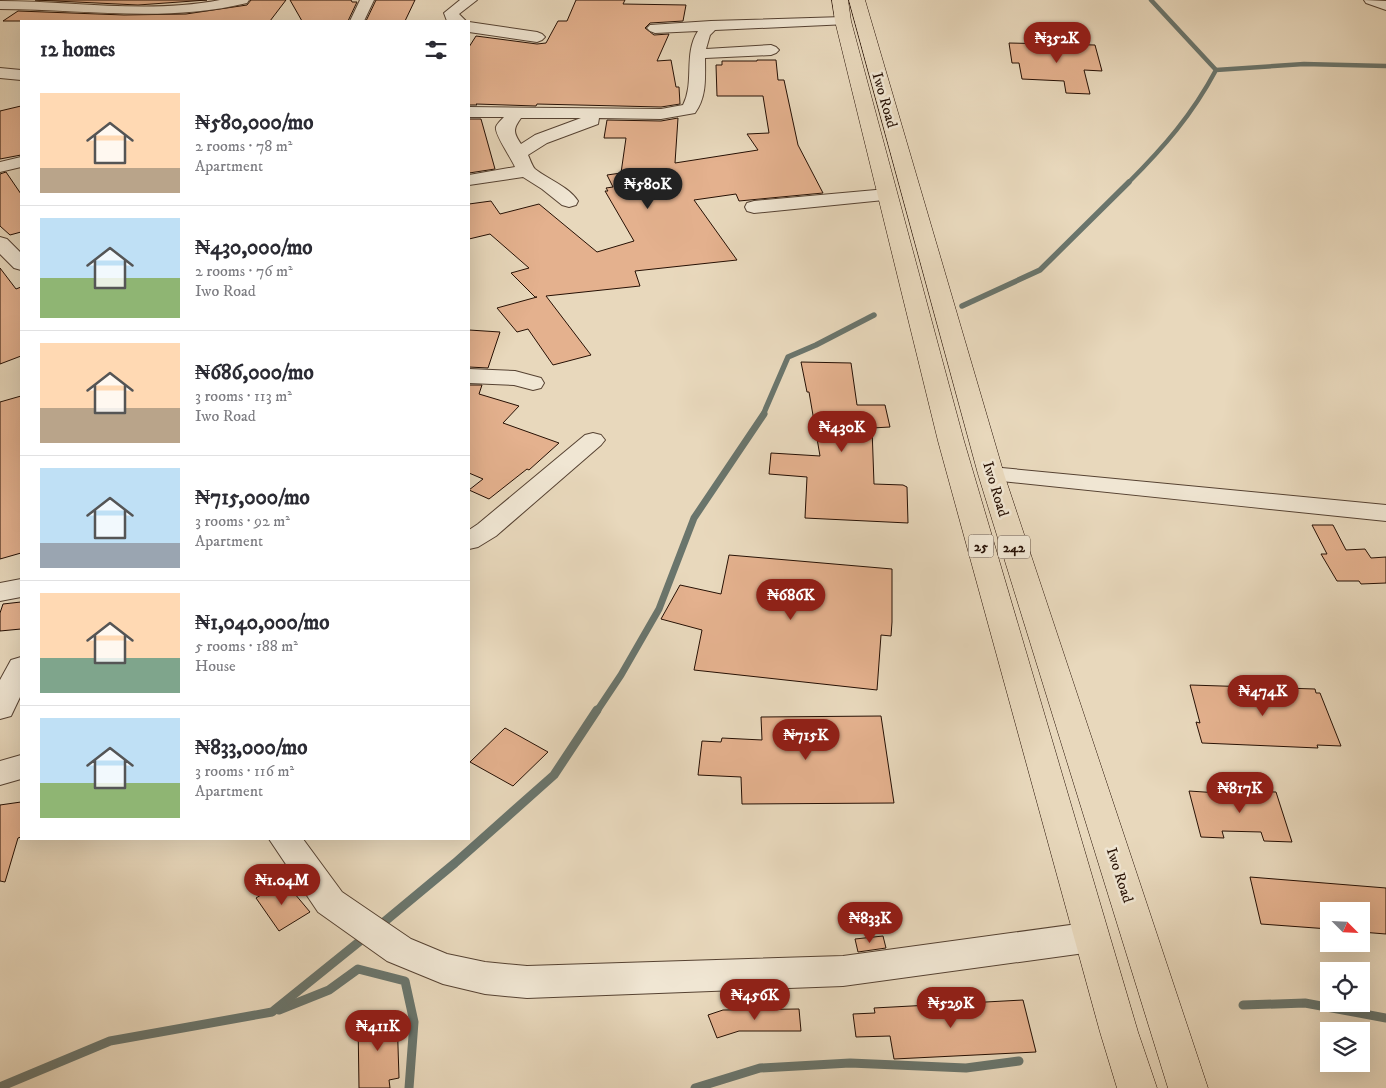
<!DOCTYPE html>
<meta charset="utf-8">
<style>
body{margin:0;font-family:"IM FELL DW Pica",serif;background:#f2f2f3;color:#2b2b33;height:100vh;display:flex;flex-direction:column;font-size:19px;white-space:nowrap}
*{box-sizing:border-box;margin:0}
p{font-size:16px;color:#7c7c81}
.icon{flex:none;width:28px;height:28px;fill:none;stroke:currentColor;stroke-width:2;stroke-linecap:round;stroke-linejoin:round}
.map{position:relative;flex:1;overflow:hidden}
.panel{position:absolute;left:20px;top:20px;width:450px;height:820px;display:flex;flex-direction:column;background:#fff;border-radius:0px;box-shadow:0 5px 20px #0002}
.panel>*{flex:none}
.needle{width:32px;rotate:114deg}
.buttons{position:absolute;left:1320px;top:902px;display:grid;gap:10px}
.buttons a{display:grid;place-items:center;width:50px;height:50px;border-radius:0px;background:#fff;box-shadow:0 5px 20px #0002;font-size:25px}
.price{position:absolute;translate:-50% -42px;padding:0 11px;border-radius:18px;background:#8f2418;color:#fff;font-size:16px;line-height:32px;filter:drop-shadow(0 1px 2px #0008)}
.price::after{content:'';position:absolute;left:50%;top:30px;width:15px;height:11px;margin-left:-8px;background:inherit;clip-path:polygon(0 0,100% 0,50% 100%)}
.price.on{background:#222;color:#fff}
ul{padding:0;list-style:none}
li{display:flex;align-items:center;gap:15px;height:125px;padding:0 20px}
li+li{border-top:1px solid #e1e1e2}
li span{display:grid;place-items:center;flex:none;width:140px;height:100px;border-radius:0px;color:#555}
li>.icon{margin-inline-start:auto}
span .icon{width:60px;height:60px;fill:#fffc;stroke-width:1}
li b{font-size:21px}
h2{display:flex;justify-content:space-between;align-items:center;height:60px;padding:0 20px;font-size:21px}
.map>svg:first-child{display:block}
</style>
<div class="map">
<svg width="1386" height="1088" viewBox="0 0 1386 1088">
<rect width="100%" height="100%" fill="#e8d8bc"/>
<filter id="stains"><feTurbulence type="fractalNoise" baseFrequency=".004" numOctaves="4"/><feColorMatrix values="0 0 0 0 .2 0 0 0 0 .09 0 0 0 0 .02 0 0 0 .5 -.17"/></filter>
<radialGradient id="worn" r=".72"><stop offset=".6" stop-color="#630" stop-opacity="0"/><stop offset="1" stop-color="#630" stop-opacity=".3"/></radialGradient>
<g fill="none" stroke-linecap="round" stroke-linejoin="round">
<g stroke="#6a756c" stroke-width="4.5">
<polyline points="1151,0 1216,70"/>
<path d="M1128,183C1164,147 1192,115 1216,70L1304,64L1386,66"/>
</g>
<g stroke="#6a756c" stroke-width="5.5">
<polyline points="962,306 1040,270 1129,182"/>
<polyline points="763,415 788,357 816,345 874,315"/>
</g>
<polyline stroke="#6a756c" stroke-width="7" points="597,711 621,675 659,609 694,518 764,414"/>
<g stroke="#6a756c" stroke-width="9">
<polyline points="378,927 455,863 554,775 597,710"/>
<polyline points="1243,1005 1305,1003 1386,1018"/>
<polyline points="279,1010 329,990 358,969 405,981 414,1022 409,1088"/>
<polyline points="0,1087 110,1041 272,1012 365,937"/>
<polyline points="695,1088 760,1068 850,1063 966,1068 1019,1061"/>
</g>
</g>
<g fill="#e4b18e" stroke="#261004">
<polygon points="35,0 207,0 138,5"/>
<polygon points="251,0 286,0 270,21 3,21 18,11 124,15 186,14 247,5"/>
<polygon points="290,0 351,0 352,2 357,2 348,21 302,21"/>
<polygon points="376,0 415,0 405,21 366,21"/>
<polygon points="576,0 625,0 623,4 686,5 683,21 650,23 645,28 654,35 669,34 657,61 671,60 676,87 679,87 680,104 661,107 537,104 536,106 476,104 477,105 469,105 469,47 476,36 537,44 546,43 558,21 567,21"/>
<polygon points="1009,43 1095,45 1102,71 1084,70 1090,94 1066,93 1064,81 1022,79 1019,63 1012,63"/>
<polygon points="757,60 776,60 778,80 784,80 798,145 823,193 739,201 736,194 694,200 737,260 635,271 640,286 546,296 591,355 553,365 528,329 517,332 497,308 537,297 535,297 511,273 529,268 490,234 469,239 469,204 491,201 500,214 539,204 597,252 634,241 605,191 608,191 606,188 613,187 607,175 621,173 626,138 604,138 607,120 661,121 678,118 675,163 758,150 747,134 769,133 763,96 717,96 716,65 722,65 722,61 757,61"/>
<polygon points="21,106 21,155 0,159 0,111"/>
<polygon points="469,119 481,119 495,169 469,173"/>
<polygon points="6,172 21,194 21,232 10,235 0,226 0,174"/>
<polygon points="0,268 16,289 21,287 21,356 0,364"/>
<polygon points="469,330 500,332 488,368 469,367"/>
<polygon points="801,362 851,363 857,405 885,405 890,427 872,428 874,484 903,485 907,487 908,523 805,518 807,477 769,474 771,453 820,456 809,392 807,392"/>
<polygon points="469,385 482,385 479,394 519,406 503,423 559,443 529,470 527,469 489,499 469,490 483,479 469,473"/>
<polygon points="21,396 21,553 0,559 0,402"/>
<polygon points="1312,525 1333,525 1346,550 1365,549 1371,558 1386,557 1386,583 1361,584 1359,581 1337,581 1321,554 1327,554"/>
<polygon points="729,555 892,569 892,622 891,636 881,635 877,690 694,670 702,630 661,619 680,585 721,594"/>
<polygon points="21,602 21,629 0,631 0,613 3,604"/>
<polygon points="1190,685 1315,689 1316,693 1320,693 1341,746 1317,745 1318,748 1202,743 1196,722 1200,723"/>
<polygon points="881,716 894,803 742,804 741,777 698,775 702,741 721,742 722,738 762,740 761,717"/>
<polygon points="505,728 548,752 513,786 470,762"/>
<polygon points="1189,791 1234,794 1233,791 1276,792 1292,842 1264,841 1261,832 1222,831 1224,838 1201,837"/>
<polygon points="21,802 21,837 18,838 5,882 0,881 0,805"/>
<polygon points="1250,877 1386,888 1386,934 1361,932 1361,911 1329,911 1329,929 1261,924"/>
<polygon points="284,881 310,912 279,931 256,898"/>
<polygon points="883,936 886,948 858,952 855,939"/>
<polygon points="1023,1000 1036,1052 894,1059 890,1036 856,1037 853,1014 875,1013 874,1008"/>
<polygon points="799,1009 801,1031 739,1031 717,1038 708,1015 723,1010"/>
<polygon points="397,1015 399,1078 389,1080 390,1088 359,1088 358,1021"/>
</g>
<g fill="none" stroke-linecap="round" stroke-linejoin="round">
<g stroke="#564232" stroke-width="2">
<g id="minor">
<path d="M220,0H249L247,3C166,23 82,9 0,9V1C72,1 149,14 220,0Z"/>
<polygon points="360,0 374,0 364,21 350,21"/>
<polygon points="460,0 477,0 459,14 466,21 447,21 444,13"/>
<polygon points="1364,0 1386,1 1386,10 1366,3"/>
<path d="M843,17L848,18L850,21L848,24L715,30L710,35L706,49L771,45L776,47L779,50L776,53L771,55L705,58C705,78 707,96 695,113L661,119L599,118L598,124L547,143L528,155C530,159 532,166 535,169C549,180 568,186 578,201L576,205L569,207L562,205L542,189L523,177L469,185V175L515,167C512,159 494,134 496,127C497,124 501,120 504,117H469V107L661,109L683,105C695,82 683,54 698,31L655,33L650,31L647,28L650,25L711,21ZM521,118H581L535,135L521,144C513,132 513,129 521,118Z"/>
<polygon points="469,22 537,32 542,34 545,37 542,40 537,42 469,32"/>
<polygon points="0,68 21,70 21,80 0,78"/>
<polygon points="21,157 21,167 0,172 0,162"/>
<polygon points="887,189 894,191 896,195 894,199 754,213 747,211 745,207 747,203 754,201"/>
<polygon points="0,237 7,239 21,253 21,270 14,268 0,254"/>
<polygon points="469,369 515,371 541,378 544,383 541,388 533,390 514,385 469,383"/>
<polygon points="593,433 601,435 605,440 601,445 496,536 478,547 469,549 469,530 478,524 585,435"/>
<polygon points="991,467 1386,505 1386,521 982,479 979,474 982,469"/>
<polygon points="21,579 21,597 0,601 0,583"/>
<polygon points="21,657 21,695 11,716 0,719 0,680 11,660"/>
<polygon points="21,755 21,779 0,785 0,761"/>
<polygon points="269,839 303,839 342,892 411,939 447,954 485,962 527,966 843,956 1092,922 1104,927 1109,937 1104,947 1092,952 843,986 527,998 485,994 443,984 387,961 318,912"/>
</g>
</g>
<g stroke="#261004" stroke-width="1">
<g id="major">
<polygon points="832,0 848,0 851,21 964,441 1138,1032 1157,1088 1117,1088 1100,1032 938,441 835,21"/>
<polygon points="849,0 865,0 1004,474 1208,1088 1168,1088 978,474"/>
</g>
</g>
<use href="#minor" fill="#f0e6d3" fill-rule="evenodd"/>
<use href="#major" fill="#e8d8bc" fill-rule="evenodd"/>
</g>
<g text-anchor="middle" stroke-width="5" stroke-linejoin="round" paint-order="stroke">
<g fill="#f0e6d3" stroke="#635042" stroke-width="1">
<rect x="968.5" y="534.5" width="25" height="23" rx="4"/>
<rect x="998" y="535.5" width="32" height="23" rx="4"/>
</g>
<g font-size="14" font-weight="bold" fill="#261004">
<text x="981" y="551">25</text>
<text x="1014" y="552">242</text>
</g>
<g font-size="15" fill="#261004" stroke="#f0e6d3">
<text transform="translate(885 100) rotate(74)" y="5">Iwo Road</text>
<text transform="translate(996 489) rotate(73)" y="5">Iwo Road</text>
<text transform="translate(1120 875) rotate(72)" y="5">Iwo Road</text>
</g>
</g>
<rect width="100%" height="100%" filter="url(#stains)"/>
<rect width="100%" height="100%" fill="url(#worn)"/>
</svg>
<div class="buttons">
<a><svg class="needle" viewBox="-14 -14 28 28"><path d="M0-13l5 13h-10z" fill="#e53935"/><path d="M0 13l5-13h-10z" fill="#7c7c81"/></svg></a>
<a><svg class="icon" aria-label="locate" viewBox="0 0 24 24"><circle cx="12" cy="12" r="6"/><path d="M12 2v4M12 18v4M2 12h4M18 12h4"/></svg></a>
<a><svg class="icon" aria-label="layers" viewBox="0 0 24 24"><path d="M12 4l9 5-9 5-9-5zM3 14l9 5 9-5"/></svg></a>
</div>
<b class="price" style="left:1057px;top:64px">₦352K</b>
<b class="price on" style="left:648px;top:210px">₦580K</b>
<b class="price" style="left:842px;top:453px">₦430K</b>
<b class="price" style="left:791px;top:621px">₦686K</b>
<b class="price" style="left:1263px;top:717px">₦474K</b>
<b class="price" style="left:806px;top:761px">₦715K</b>
<b class="price" style="left:1240px;top:814px">₦817K</b>
<b class="price" style="left:282px;top:906px">₦1.04M</b>
<b class="price" style="left:870px;top:944px">₦833K</b>
<b class="price" style="left:755px;top:1021px">₦456K</b>
<b class="price" style="left:951px;top:1029px">₦529K</b>
<b class="price" style="left:378px;top:1052px">₦411K</b>
<section class="panel">
<h2>12 homes<svg class="icon" aria-label="filters" viewBox="0 0 24 24"><path d="M4 7h16M4 17h16"/><circle cx="9" cy="7" r="2"/><circle cx="15" cy="17" r="2"/></svg></h2>
<ul>
<li><span style="background:linear-gradient(#ffd9b3 75%,#b9a48a 0)"><svg class="icon" aria-label="home" viewBox="0 0 24 24"><path d="M3 11l9-7 9 7M6 9v11h12V9"/></svg></span><div><b>₦580,000/mo</b><p>2 rooms · 78 m²</p><p>Apartment</p></div></li>
<li><span style="background:linear-gradient(#bfe0f5 60%,#8fb573 0)"><svg class="icon" aria-label="home" viewBox="0 0 24 24"><path d="M3 11l9-7 9 7M6 9v11h12V9"/></svg></span><div><b>₦430,000/mo</b><p>2 rooms · 76 m²</p><p>Iwo Road</p></div></li>
<li><span style="background:linear-gradient(#ffd9b3 65%,#b9a48a 0)"><svg class="icon" aria-label="home" viewBox="0 0 24 24"><path d="M3 11l9-7 9 7M6 9v11h12V9"/></svg></span><div><b>₦686,000/mo</b><p>3 rooms · 113 m²</p><p>Iwo Road</p></div></li>
<li><span style="background:linear-gradient(#bfe0f5 75%,#9aa5b1 0)"><svg class="icon" aria-label="home" viewBox="0 0 24 24"><path d="M3 11l9-7 9 7M6 9v11h12V9"/></svg></span><div><b>₦715,000/mo</b><p>3 rooms · 92 m²</p><p>Apartment</p></div></li>
<li><span style="background:linear-gradient(#ffd9b3 65%,#7fa58c 0)"><svg class="icon" aria-label="home" viewBox="0 0 24 24"><path d="M3 11l9-7 9 7M6 9v11h12V9"/></svg></span><div><b>₦1,040,000/mo</b><p>5 rooms · 188 m²</p><p>House</p></div></li>
<li><span style="background:linear-gradient(#bfe0f5 65%,#8fb573 0)"><svg class="icon" aria-label="home" viewBox="0 0 24 24"><path d="M3 11l9-7 9 7M6 9v11h12V9"/></svg></span><div><b>₦833,000/mo</b><p>3 rooms · 116 m²</p><p>Apartment</p></div></li>
</ul>
</section>
</div>
